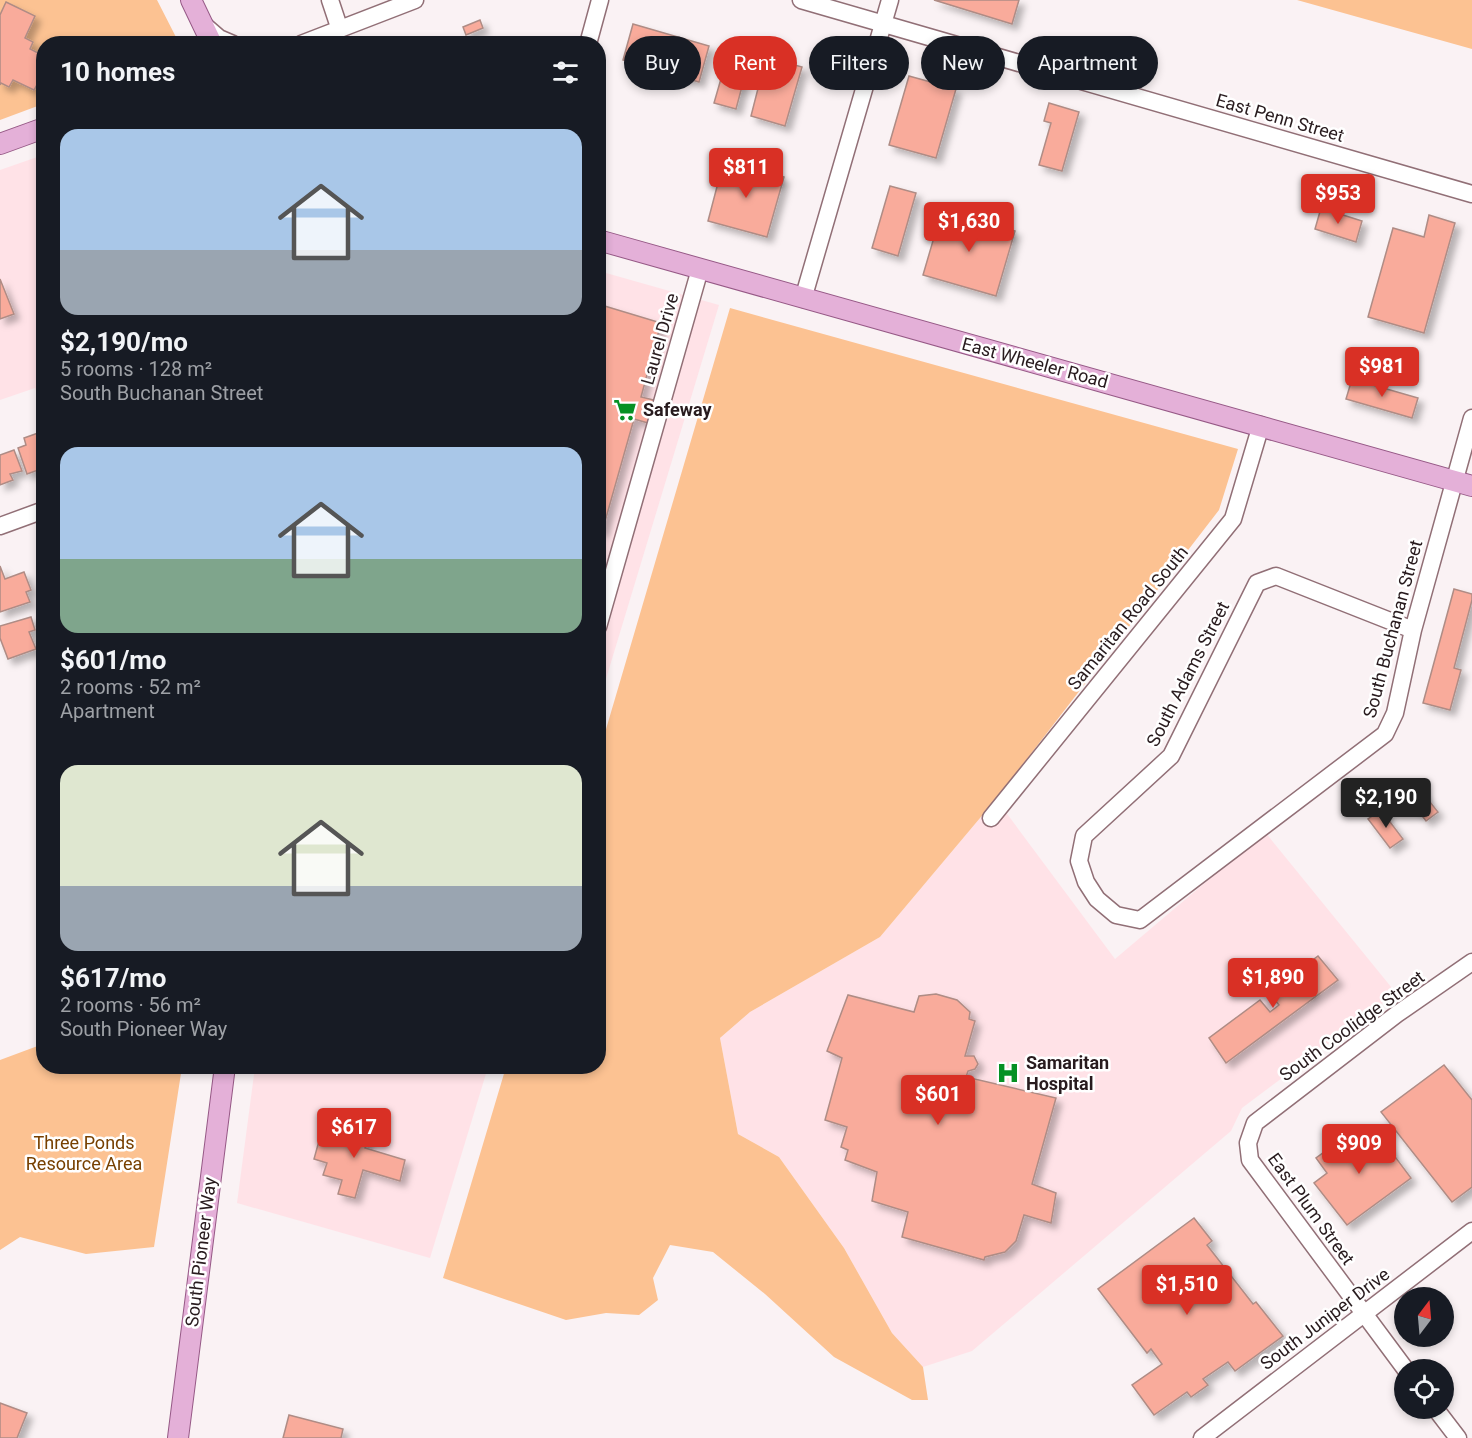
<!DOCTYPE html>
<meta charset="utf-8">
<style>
body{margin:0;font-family:Roboto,sans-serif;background:#242831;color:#f1f3f6;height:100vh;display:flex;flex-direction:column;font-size:22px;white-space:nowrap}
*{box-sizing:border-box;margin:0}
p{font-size:20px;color:#9ea1a6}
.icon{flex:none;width:33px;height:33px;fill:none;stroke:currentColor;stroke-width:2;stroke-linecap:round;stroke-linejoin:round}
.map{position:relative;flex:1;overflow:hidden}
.details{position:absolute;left:36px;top:36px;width:570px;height:1038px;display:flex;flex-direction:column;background:#171b24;border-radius:24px;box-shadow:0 3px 9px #0003}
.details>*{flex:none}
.banner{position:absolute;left:624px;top:36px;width:570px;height:54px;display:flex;gap:12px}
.needle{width:39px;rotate:16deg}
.tools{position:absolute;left:1394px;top:1287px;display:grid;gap:12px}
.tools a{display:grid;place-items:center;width:60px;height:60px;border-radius:50%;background:#171b24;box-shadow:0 3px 9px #0003;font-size:30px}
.price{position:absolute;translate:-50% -51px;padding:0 14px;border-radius:6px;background:#d93025;color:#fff;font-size:20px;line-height:39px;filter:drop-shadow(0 2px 3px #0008)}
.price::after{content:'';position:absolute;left:50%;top:36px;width:18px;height:14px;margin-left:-9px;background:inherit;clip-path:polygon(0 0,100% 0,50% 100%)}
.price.on{background:#222;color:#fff}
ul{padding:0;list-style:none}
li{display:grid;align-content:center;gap:12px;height:318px;padding:0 24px}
li span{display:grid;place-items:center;height:186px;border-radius:18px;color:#555}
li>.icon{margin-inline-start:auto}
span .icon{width:108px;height:108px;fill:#fffc;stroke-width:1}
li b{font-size:26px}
h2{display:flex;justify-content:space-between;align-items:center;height:72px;padding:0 24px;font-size:26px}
.pill{padding:0 21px;border-radius:27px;background:#171b24;box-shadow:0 3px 9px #0003;font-size:21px;line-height:54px}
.pill.on{background:#d93025;color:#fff}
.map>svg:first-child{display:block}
</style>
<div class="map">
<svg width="1472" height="1438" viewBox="0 0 1472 1438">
<defs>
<filter id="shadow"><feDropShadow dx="5.5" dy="5.5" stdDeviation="3" flood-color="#0004"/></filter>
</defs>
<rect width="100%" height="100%" fill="#faf2f4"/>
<g fill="#ffe2e7">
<polygon points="43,155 43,408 35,388 0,400 0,170"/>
<polygon points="599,271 719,305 599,702"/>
<polygon points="996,799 1115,959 1265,832 1396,993 1242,1108 1231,1131 972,1351 923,1367 892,1333 844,1248 779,1157 738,1134 720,1038 750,1012 880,937"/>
<polygon points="255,1067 488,1067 430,1258 237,1203"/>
</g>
<g fill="#fcc292">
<polygon points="0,0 157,0 179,43 44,44 43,104 0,120"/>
<polygon points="1297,0 1472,0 1472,49"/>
<polygon points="730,308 1238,449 1219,510 996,799 880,937 750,1012 720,1038 738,1134 779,1157 844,1248 892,1333 923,1367 928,1400 912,1400 834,1357 765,1294 713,1252 670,1245 653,1278 658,1300 639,1315 606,1313 566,1320 443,1278 506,1067 598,1066 599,753"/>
<polygon points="43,1044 44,1066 182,1067 154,1247 86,1254 20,1237 0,1250 0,1060"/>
</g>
<g fill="#f9ab9b" stroke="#af8c85" stroke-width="1.5" filter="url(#shadow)">
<polygon points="934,0 1019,0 1012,24"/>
<polygon points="6,2 35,16 25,38 33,42 30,49 44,56 44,72 34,90 13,80 9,87 1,83 0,85 0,15"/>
<polygon points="480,20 483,28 466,35 463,27"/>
<polygon points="633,24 709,46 699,82 623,60"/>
<polygon points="766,57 802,67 785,126 751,116"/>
<polygon points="727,58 748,64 736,109 714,103"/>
<polygon points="909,76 956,89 936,158 889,145"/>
<polygon points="1049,103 1079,112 1062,171 1039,165 1051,123 1044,121"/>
<polygon points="724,160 784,177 767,237 708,221"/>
<polygon points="890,186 916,193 898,256 872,248"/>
<polygon points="1321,208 1362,221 1356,242 1315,229"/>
<polygon points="942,210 1015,231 996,296 923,275"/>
<polygon points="1429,215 1455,223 1424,333 1368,317 1393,228 1424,237"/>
<polygon points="0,279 14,314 0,319"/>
<polygon points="598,304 661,323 641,397 654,400 648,423 634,419 602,532 598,530"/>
<polygon points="1352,379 1418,398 1412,418 1346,399"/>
<polygon points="38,433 39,437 44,437 44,468 27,474 18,448 26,445 24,438"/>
<polygon points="14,450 22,471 10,474 13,480 0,485 0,455"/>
<polygon points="0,566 5,579 24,572 31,590 26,592 30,602 0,612"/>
<polygon points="1454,589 1472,594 1472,600 1454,668 1461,670 1450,710 1423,703"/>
<polygon points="31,617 35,630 29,632 36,649 8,659 0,638 0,626"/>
<polygon points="1415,783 1438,812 1426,821 1403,791"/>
<polygon points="1381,810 1403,839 1390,848 1368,819"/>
<polygon points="1318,956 1338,980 1226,1063 1209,1038 1260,1000 1270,1012 1279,1005 1269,993"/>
<polygon points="936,994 957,1000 970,1012 969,1019 975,1021 965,1056 974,1056 978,1064 975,1069 968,1071 966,1077 1056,1098 1032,1184 1056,1193 1051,1223 1024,1215 1016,1241 1005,1252 985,1257 984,1260 902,1237 908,1212 872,1201 877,1172 845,1160 848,1150 841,1147 847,1127 825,1120 842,1058 827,1051 848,995 914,1012 919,996"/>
<polygon points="1444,1065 1472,1100 1472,1187 1452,1202 1381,1112"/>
<polygon points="334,1123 369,1133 365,1148 405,1160 400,1181 363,1170 355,1198 338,1194 342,1180 323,1175 327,1163 314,1159 322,1130 332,1132"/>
<polygon points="1353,1131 1363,1145 1378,1134 1411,1178 1347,1225 1314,1183 1327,1173 1316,1158"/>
<polygon points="1194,1218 1212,1241 1207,1245 1253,1304 1256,1302 1283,1336 1235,1371 1228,1362 1203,1379 1208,1385 1191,1397 1187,1392 1154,1415 1132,1385 1162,1364 1151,1349 1147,1353 1098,1289"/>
<polygon points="0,1403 27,1413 17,1438 0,1438"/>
<polygon points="289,1415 343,1429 341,1438 283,1438"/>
</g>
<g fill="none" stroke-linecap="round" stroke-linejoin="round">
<g stroke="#916f76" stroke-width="19">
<g id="minor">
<polyline points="330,0 339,27"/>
<polyline points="801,0 1472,194"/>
<polyline points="204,25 219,38 233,44"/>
<polyline points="301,44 415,0"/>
<polyline points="588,44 600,0"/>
<polyline points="803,299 890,0"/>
<polyline points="0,526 44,510"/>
<polyline points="598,627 700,269"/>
<polyline points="1413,630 1276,576 1257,583 1171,756 1084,836 1079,861 1086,882 1097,899 1116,915 1140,920 1385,734 1395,713 1413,630 1472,418"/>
<polyline points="991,818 1233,519 1261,425"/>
<polyline points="1406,1370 1250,1160 1248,1143 1255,1123 1397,1014 1472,962"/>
<polyline points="1435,1408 1458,1438"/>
<polyline points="1202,1438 1472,1231"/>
</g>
</g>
<g stroke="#965986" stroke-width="22">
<g id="major">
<polyline points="191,0 212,44"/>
<polyline points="0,144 44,128"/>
<polyline points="598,240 1472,486"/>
<polyline points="178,1438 225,1066"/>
</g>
</g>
<use href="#minor" stroke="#fff" stroke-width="16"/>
<use href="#major" stroke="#e4b0d8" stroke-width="20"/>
</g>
<defs>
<g id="supermarket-bare" transform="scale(1.8)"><path d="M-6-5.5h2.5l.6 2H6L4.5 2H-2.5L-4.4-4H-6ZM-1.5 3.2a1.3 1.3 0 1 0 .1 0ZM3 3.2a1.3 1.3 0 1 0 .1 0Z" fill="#059124" stroke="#fff" stroke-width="2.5" paint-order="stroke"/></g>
<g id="hospital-bare" transform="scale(1.8)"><path d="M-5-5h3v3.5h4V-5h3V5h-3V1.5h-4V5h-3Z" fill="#059124" stroke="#fff" stroke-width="2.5" paint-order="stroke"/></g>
</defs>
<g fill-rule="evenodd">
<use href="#supermarket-bare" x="625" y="410"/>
<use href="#hospital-bare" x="1008" y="1073"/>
</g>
<g text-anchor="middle" stroke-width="5" stroke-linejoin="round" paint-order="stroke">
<g font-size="18" fill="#281b1e" stroke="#fff">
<text transform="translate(1280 118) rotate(16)" y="6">East Penn Street</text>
<text transform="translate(660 339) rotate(-74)" y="6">Laurel Drive</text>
<text transform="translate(1035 363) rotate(15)" y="6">East Wheeler Road</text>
<text transform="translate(1128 618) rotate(-51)" y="6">Samaritan Road South</text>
<text transform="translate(1393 629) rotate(-75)" y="6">South Buchanan Street</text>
<text transform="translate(1188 674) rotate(-63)" y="6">South Adams Street</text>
<text transform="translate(1352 1026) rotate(-36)" y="6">South Coolidge Street</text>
<text transform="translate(1311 1209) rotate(54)" y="6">East Plum Street</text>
<text transform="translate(201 1252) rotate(-83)" y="6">South Pioneer Way</text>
<text transform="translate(1325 1319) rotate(-37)" y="6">South Juniper Drive</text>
</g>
<g font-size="18" font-weight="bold" fill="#281b1e" stroke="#fff" text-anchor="start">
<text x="643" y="416">Safeway</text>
<text x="1026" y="1069">Samaritan<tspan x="1026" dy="21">Hospital</tspan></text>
</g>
<g font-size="18" fill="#774000" stroke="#fff">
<text x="84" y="1149">Three Ponds<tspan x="84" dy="21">Resource Area</tspan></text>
</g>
</g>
</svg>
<div class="tools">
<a><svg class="needle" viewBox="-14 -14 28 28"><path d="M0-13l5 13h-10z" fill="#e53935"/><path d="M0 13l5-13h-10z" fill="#9ea1a6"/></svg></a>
<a><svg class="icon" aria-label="locate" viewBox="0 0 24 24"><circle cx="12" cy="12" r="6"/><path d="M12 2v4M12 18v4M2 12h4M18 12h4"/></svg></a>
</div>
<b class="price" style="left:746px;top:199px">$811</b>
<b class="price" style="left:1338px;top:225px">$953</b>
<b class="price" style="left:969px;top:253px">$1,630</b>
<b class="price" style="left:1382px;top:398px">$981</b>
<b class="price on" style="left:1386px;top:829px">$2,190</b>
<b class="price" style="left:1273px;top:1009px">$1,890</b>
<b class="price" style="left:938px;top:1126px">$601</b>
<b class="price" style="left:354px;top:1159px">$617</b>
<b class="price" style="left:1359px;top:1175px">$909</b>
<b class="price" style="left:1187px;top:1316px">$1,510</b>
<div class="banner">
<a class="pill">Buy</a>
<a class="pill on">Rent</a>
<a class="pill">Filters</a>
<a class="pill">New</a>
<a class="pill">Apartment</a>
</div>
<section class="details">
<h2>10 homes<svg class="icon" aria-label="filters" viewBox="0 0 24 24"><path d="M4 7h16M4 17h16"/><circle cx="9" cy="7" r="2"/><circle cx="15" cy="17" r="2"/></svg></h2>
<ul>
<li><span style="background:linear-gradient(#a9c7e8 65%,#9aa5b1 0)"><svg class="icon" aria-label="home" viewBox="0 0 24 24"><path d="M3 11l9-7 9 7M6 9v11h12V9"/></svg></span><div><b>$2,190/mo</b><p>5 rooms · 128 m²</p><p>South Buchanan Street</p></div></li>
<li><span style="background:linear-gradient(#a9c7e8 60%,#7fa58c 0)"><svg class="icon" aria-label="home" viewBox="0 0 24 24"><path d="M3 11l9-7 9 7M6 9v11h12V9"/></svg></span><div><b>$601/mo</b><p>2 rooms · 52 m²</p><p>Apartment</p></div></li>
<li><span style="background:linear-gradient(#dfe7d0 65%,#9aa5b1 0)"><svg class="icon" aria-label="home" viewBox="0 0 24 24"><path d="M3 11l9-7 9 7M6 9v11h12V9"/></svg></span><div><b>$617/mo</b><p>2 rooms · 56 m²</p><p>South Pioneer Way</p></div></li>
</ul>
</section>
</div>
